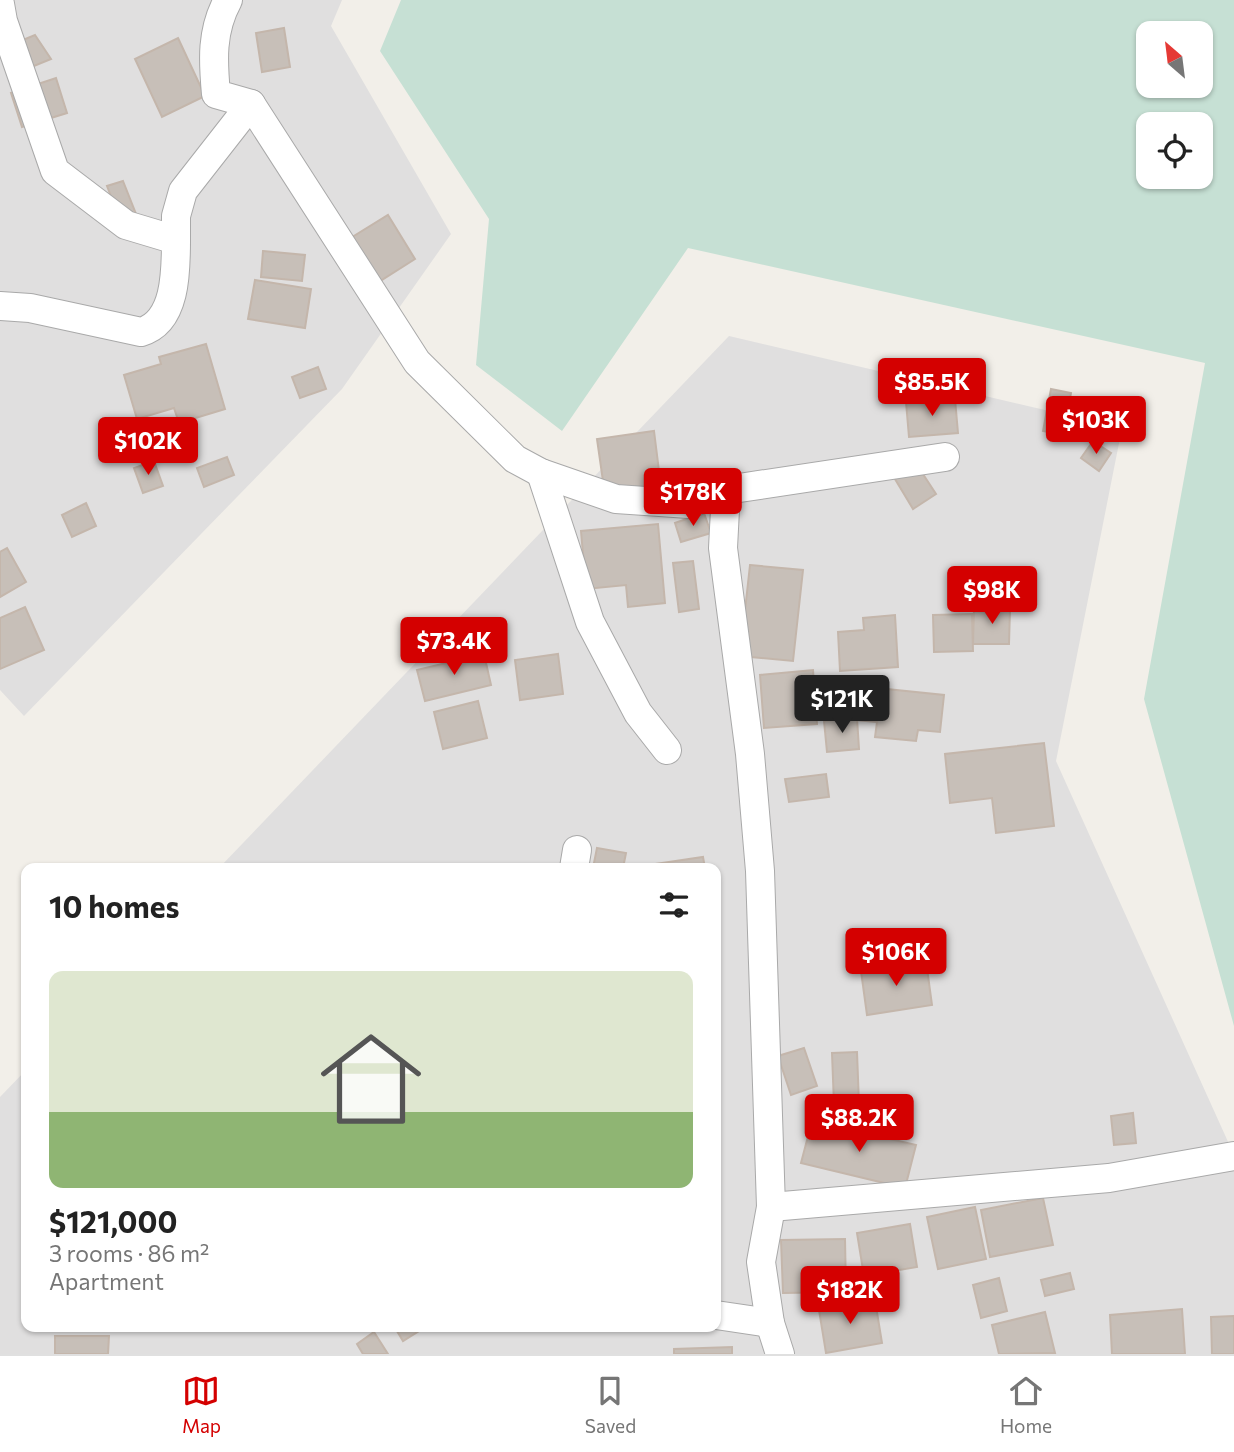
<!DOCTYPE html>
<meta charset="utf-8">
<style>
body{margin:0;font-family:Commissioner,sans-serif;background:#f6f6f6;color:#222;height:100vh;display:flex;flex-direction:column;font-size:26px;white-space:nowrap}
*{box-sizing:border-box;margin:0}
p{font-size:23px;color:#767676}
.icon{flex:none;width:38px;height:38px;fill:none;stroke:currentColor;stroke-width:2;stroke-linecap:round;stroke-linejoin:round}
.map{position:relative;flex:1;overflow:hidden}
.side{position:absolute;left:21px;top:863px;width:700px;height:469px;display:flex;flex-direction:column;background:#fff;border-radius:14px;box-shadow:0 2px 5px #0004}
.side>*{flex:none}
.needle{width:46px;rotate:332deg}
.buttons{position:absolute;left:1136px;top:21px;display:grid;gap:14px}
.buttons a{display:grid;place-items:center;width:77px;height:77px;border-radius:14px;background:#fff;box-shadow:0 2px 5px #0004;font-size:35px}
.price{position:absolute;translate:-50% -60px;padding:0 16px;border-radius:7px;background:#d40000;color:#fff;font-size:23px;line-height:46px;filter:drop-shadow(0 2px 4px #0008)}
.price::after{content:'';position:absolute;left:50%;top:42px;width:21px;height:16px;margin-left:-10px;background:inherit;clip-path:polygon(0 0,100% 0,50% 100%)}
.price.on{background:#222;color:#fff}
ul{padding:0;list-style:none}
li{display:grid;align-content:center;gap:14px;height:371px;padding:0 28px}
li+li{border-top:2px solid #e0e0e0}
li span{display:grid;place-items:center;height:217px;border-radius:14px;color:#555}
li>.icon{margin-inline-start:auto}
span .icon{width:126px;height:126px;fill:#fffc;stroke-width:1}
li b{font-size:30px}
h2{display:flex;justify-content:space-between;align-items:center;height:84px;padding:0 28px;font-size:30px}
.menu{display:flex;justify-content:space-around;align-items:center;height:98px;border-top:2px solid #e0e0e0;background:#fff;font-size:19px;color:#767676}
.menu a{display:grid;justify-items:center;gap:4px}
.menu .on{color:#d40000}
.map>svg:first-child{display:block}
</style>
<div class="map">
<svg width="1234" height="1354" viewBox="0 0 1234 1354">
<rect width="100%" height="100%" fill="#f2efe9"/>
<g fill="#e0dfdf">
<polygon points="0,0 342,0 331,26 451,234 342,389 24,716 0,690"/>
<polygon points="729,336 1122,428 1056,761 1234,1155 1234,1354 0,1354 0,1097 26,1070 26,1326 716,1326 716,868 219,868"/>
</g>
<path fill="#c6e0d4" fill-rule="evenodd" d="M401,0H1234V1026L1144,699L1205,363L688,248L562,431L476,365L489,219L380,51ZM1148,33H1200V86H1148ZM1148,124H1200V177H1148Z"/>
<g fill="#c7bfb8" stroke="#c4b6ab" stroke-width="2">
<polygon points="284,28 290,67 262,72 256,33"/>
<polygon points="35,35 51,59 12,75 1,49"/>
<polygon points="178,38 205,96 162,117 135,59"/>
<polygon points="56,78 67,113 22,127 11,93"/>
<polygon points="123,181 136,214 120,220 107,186"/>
<polygon points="388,215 415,259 377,283 349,239"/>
<polygon points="263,251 305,255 302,281 261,277"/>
<polygon points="255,280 311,289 305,328 248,319"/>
<polygon points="206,344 225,409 179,423 174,408 137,419 124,375 161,364 159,357"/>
<polygon points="318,367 326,389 300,398 292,377"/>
<polygon points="1051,389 1071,393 1063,435 1043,431"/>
<polygon points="955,399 958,433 909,437 906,402"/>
<polygon points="654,431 661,487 605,495 597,439"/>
<polygon points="1093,441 1111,453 1099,471 1081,458"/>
<polygon points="227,457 234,475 204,487 197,468"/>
<polygon points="154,461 163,486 143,493 134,468"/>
<polygon points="917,465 936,494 913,509 895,479"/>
<polygon points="86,503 96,526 72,537 62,515"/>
<polygon points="704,513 711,533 681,542 675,523"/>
<polygon points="658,524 665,603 628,607 626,585 586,589 581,531"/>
<polygon points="7,548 26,582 0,597 0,552"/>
<polygon points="693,561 699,609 679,612 673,563"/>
<polygon points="750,565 803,570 793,661 740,656"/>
<polygon points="25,607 44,650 0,669 0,618"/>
<polygon points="974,609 1010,609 1009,644 973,644"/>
<polygon points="972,614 973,651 934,652 933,615"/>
<polygon points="895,615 898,667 840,671 838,632 864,630 863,618"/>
<polygon points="484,654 491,685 425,701 417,670"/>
<polygon points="558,654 563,694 520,700 515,660"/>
<polygon points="813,670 817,724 764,728 760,675"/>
<polygon points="848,685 944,695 940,732 918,730 916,741 875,737 877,722 845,719"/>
<polygon points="478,701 487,738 443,749 434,712"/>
<polygon points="857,718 859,749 827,752 824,721"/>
<polygon points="1044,743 1054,826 996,833 992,798 950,803 945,754"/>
<polygon points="826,774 829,797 789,802 785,779"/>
<polygon points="597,848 626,853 623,868 593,868"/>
<polygon points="703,857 705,868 641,868 641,866"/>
<polygon points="926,961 932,1005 867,1015 861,971"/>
<polygon points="804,1048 817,1086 791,1095 778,1056"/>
<polygon points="857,1052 859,1104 834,1105 832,1053"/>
<polygon points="1133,1113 1136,1143 1114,1145 1111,1116"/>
<polygon points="812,1121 916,1145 905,1188 801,1163"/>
<polygon points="1043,1198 1053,1245 990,1257 981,1210"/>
<polygon points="975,1207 986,1259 938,1269 927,1217"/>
<polygon points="910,1224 917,1267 864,1276 857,1233"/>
<polygon points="845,1239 846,1292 783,1293 781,1240"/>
<polygon points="1070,1273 1074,1289 1045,1296 1041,1280"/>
<polygon points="999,1278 1007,1311 981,1318 973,1285"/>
<polygon points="875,1300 882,1343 826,1353 819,1310"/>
<polygon points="1182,1309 1185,1354 1112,1354 1110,1315"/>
<polygon points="1045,1312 1055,1353 999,1354 992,1325"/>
<polygon points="1234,1316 1234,1354 1212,1354 1211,1317"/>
<polygon points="394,1326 427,1326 403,1341"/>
<polygon points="374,1332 388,1354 363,1354 357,1344"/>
<polygon points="55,1336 109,1336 108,1354 55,1354"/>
<polygon points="732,1347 732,1354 674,1354 674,1349"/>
</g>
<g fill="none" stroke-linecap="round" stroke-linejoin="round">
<g stroke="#a9a9a9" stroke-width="30">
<g id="minor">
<path d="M228,0C211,31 213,61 216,94L251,104L417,362L515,459L541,473L616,499L689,504L726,490L945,457"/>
<path d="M0,4L3,21L55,171L126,225L176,240C176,272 176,322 141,332L30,308L0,306"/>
<polyline points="176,240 176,216 183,191 251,104"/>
<polyline points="541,473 590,622 638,713 667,750"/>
<polyline points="726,490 723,548 750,754 760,871 771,1207 761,1262 770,1323 780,1354"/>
<polyline points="574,868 577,850"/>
<polyline points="771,1207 1109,1178 1234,1156"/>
<polyline points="716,1315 770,1323"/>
</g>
</g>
<use href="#minor" stroke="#fff" stroke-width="28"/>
</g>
</svg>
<div class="buttons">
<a><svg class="needle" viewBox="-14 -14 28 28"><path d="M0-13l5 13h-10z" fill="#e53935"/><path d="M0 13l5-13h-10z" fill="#767676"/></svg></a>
<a><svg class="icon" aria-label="locate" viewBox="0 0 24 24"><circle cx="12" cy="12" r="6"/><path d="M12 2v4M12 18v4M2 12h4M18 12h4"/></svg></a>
</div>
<b class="price" style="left:932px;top:418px">$85.5K</b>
<b class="price" style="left:1096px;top:456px">$103K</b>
<b class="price" style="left:148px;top:477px">$102K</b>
<b class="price" style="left:693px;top:528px">$178K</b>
<b class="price" style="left:992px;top:626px">$98K</b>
<b class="price" style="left:454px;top:677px">$73.4K</b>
<b class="price on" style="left:842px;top:735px">$121K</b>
<b class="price" style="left:896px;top:988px">$106K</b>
<b class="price" style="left:859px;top:1154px">$88.2K</b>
<b class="price" style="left:850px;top:1326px">$182K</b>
<section class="side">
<h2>10 homes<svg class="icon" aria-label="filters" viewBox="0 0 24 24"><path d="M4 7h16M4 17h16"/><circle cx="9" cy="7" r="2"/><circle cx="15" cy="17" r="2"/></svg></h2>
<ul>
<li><span style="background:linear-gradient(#dfe7d0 65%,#8fb573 0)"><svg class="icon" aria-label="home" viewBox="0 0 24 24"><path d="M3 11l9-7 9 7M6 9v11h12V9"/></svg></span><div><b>$121,000</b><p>3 rooms · 86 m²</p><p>Apartment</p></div></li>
</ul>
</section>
</div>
<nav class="menu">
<a class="on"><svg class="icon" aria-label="map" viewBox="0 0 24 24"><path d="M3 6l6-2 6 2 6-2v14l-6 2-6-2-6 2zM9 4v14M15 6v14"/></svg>Map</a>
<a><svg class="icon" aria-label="saved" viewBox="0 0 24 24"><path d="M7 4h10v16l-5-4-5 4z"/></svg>Saved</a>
<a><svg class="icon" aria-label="home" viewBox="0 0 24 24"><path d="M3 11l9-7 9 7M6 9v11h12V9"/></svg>Home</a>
</nav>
